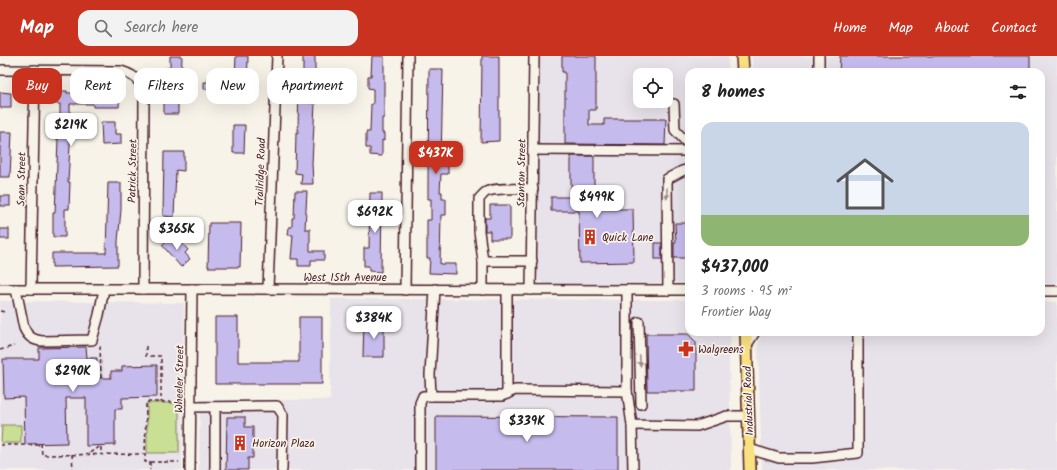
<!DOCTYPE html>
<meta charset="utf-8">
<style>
body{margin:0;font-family:Kalam,sans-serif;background:#f2f2f2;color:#222;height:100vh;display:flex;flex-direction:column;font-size:15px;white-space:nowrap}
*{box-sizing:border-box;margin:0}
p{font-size:13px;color:#767676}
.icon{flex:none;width:22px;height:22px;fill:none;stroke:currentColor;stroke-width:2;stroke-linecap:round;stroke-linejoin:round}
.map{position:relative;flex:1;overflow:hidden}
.side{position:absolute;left:685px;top:12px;width:360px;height:268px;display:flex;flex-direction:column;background:#fff;border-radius:12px;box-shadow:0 4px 16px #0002}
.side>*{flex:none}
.top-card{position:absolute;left:12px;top:12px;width:380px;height:36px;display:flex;gap:8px}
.buttons{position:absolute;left:633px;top:12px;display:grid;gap:8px}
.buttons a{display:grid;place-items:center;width:40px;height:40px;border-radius:8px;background:#fff;box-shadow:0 4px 16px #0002;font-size:20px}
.price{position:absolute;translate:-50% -34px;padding:0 9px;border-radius:8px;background:#fff;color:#222;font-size:13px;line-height:26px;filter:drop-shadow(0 1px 2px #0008)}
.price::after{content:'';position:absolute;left:50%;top:24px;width:12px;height:9px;margin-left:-6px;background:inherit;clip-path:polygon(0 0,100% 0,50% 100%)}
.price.selected{background:#c8321e;color:#fff}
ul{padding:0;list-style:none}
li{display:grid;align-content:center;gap:8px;height:212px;padding:0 16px}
li span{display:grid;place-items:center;height:124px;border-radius:12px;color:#555}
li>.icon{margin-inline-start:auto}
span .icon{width:72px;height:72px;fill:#fffc;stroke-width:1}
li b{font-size:17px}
h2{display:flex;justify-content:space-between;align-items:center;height:48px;padding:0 16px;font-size:17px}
.chip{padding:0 14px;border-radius:12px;background:#fff;box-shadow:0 4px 16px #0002;font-size:14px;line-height:36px}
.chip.selected{background:#c8321e;color:#fff}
header{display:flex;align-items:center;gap:24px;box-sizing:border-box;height:56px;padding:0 20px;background:#c8321e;color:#fff}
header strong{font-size:19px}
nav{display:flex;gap:22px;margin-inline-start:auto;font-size:14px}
.search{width:280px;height:36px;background:#f2f2f2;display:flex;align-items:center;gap:10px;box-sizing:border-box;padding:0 14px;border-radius:12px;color:#767676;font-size:15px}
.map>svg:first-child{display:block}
</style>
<header>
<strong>Map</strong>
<div class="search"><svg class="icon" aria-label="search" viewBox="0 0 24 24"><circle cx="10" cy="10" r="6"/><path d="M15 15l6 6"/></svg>Search here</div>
<nav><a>Home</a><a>Map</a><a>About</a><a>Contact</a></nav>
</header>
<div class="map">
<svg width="1057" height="414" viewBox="0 0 1057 414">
<rect width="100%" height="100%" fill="#f7f3e8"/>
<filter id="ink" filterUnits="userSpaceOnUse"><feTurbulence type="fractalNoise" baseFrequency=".025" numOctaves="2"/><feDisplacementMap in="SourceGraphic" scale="8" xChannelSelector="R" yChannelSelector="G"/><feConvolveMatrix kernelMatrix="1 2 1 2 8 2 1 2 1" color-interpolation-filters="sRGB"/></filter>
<g filter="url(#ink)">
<g fill="#e8e2ea" fill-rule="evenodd">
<path d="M540,0H728V16H689V227L545,228L539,225L537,219ZM640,19H666V45H640Z"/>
<polygon points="752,0 1057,0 1057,228 1041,228 1041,16 753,16"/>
<polygon points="331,243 689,244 689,276 731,276 729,302 731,414 199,414 200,344 330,344"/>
<polygon points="0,245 184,247 182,414 0,414"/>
<polygon points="1041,246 1057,246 1057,414 762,414 758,291 762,276 1041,276"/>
</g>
<g fill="#c8df94" stroke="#897f60">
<rect x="147" y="347" width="32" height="50"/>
<polygon points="2,369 21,369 21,387 1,387"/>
</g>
<g fill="#c6bbed" stroke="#4a1f2b">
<polygon points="170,0 182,0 181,24 178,24 178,58 164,58 164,32 166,32 166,12 170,12"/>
<polygon points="236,0 248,0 247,35 204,33 204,26 208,26 208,21 235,22"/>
<polygon points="303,0 315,0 315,19 321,20 320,31 310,31 309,47 315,47 312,107 313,128 301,128 302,118 295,117 296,77 298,77 299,19 303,19"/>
<polygon points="372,0 384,0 384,62 382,62 382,77 384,77 384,85 382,84 382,100 370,99 370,92 366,92 366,76 370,76 371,48 373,48 373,33 368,32 368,20 371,20"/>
<polygon points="482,0 499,0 499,85 481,86"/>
<polygon points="562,0 596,0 596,54 589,54 589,69 604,69 604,63 666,63 665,89 565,88 565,16 562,16"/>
<polygon points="840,0 1030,0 1030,16 839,16"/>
<polygon points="429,13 443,13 441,107 448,107 448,118 441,118 440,136 442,136 442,143 446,143 446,159 441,159 440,208 456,208 456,218 429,217 430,202 427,202 427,164 431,164 431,143 428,143 428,127"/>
<polygon points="56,35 67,35 67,37 120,37 119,51 93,51 93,48 70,48 70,90 68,126 70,126 69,153 65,153 65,181 53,181 53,157 55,157 58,83 56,83 56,62 60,62 60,48 56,48"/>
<polygon points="0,36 11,37 11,52 0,52"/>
<polygon points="101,66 115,66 115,78 121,78 121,88 102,89"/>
<polygon points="233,69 245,69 244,97 233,97"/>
<polygon points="0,76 12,76 10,121 0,121"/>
<polygon points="164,96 184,96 184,115 176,114 174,161 163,160"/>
<polygon points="571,100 594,100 594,140 600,140 600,153 633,153 634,206 580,207 579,155 551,155 551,141 571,141"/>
<polygon points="108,127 121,127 121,154 118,185 118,210 52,211 52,197 106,197"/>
<polygon points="295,135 307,135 305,173 310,173 310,195 324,195 324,204 311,204 311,210 298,210 298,203 291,203 293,179 288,179 289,171 292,171 292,162 294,162"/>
<polygon points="370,137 382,137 381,216 369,215 369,210 364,210 364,192 369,192"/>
<rect x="0" y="140" width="10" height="10"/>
<polygon points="490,149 510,149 510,183 490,183 490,175 485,175 485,162 490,162"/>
<polygon points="209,167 241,167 240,211 208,211"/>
<polygon points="675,167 689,167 689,202 674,202 674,187 676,187"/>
<rect x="0" y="173" width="9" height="10"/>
<polygon points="170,181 177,188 180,185 188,194 185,197 190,203 181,211 162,189"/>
<rect x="655" y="187" width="7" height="16"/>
<polygon points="215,261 238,261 238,306 299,306 299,261 322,261 322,328 215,328"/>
<polygon points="364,266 384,267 384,301 363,301"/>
<polygon points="646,278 688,278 696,286 696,335 647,335"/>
<polygon points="86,291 87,302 97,302 97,322 111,322 111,315 122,315 122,310 157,309 157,341 122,342 122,353 115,353 115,389 86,390 86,342 66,342 67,387 25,388 24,341 4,342 3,303 39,303 39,292"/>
<polygon points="436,360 618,361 618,414 436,414"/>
<polygon points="227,361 245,361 245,371 253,371 253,402 248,402 248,414 226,414"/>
</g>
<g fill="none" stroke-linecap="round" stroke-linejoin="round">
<g stroke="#4a1f2b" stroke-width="12">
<g id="minor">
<path d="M0,14L121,15C137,20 142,26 144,42L143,233"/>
<polyline points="819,16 819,0"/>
<polyline points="674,48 675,74 689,89"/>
<polyline points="533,94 689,95"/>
<path d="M483,205L479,175V143C481,141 484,137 486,136C495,131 522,133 533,133"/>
<polyline points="0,233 192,233 689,234"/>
<path d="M16,233L24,272C28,281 33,284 42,285L92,284L99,259L104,233"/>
<polyline points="31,233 35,14"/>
<polyline points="268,233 277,0"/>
<polyline points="405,234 408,0"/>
<polyline points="483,234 483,205 532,205"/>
<polyline points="531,234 534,0"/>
<polyline points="627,234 627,335 632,369 697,370 727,360 749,360"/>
<polyline points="668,234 667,123 682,115 689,113"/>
<polyline points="1041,235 1057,235"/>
<polyline points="639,266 641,348"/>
<polyline points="746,290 755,276"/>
<polyline points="507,338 507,234"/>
<polyline points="431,340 430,319 435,233"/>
<polyline points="191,351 277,350 283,359 282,414"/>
<polyline points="632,369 633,414"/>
<polyline points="749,393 779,402 812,402 858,397 858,276"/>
<polyline points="190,414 192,233"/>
<polyline points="215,414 215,351"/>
<polyline points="420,414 420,347 423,340 502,340 515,334 627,335"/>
</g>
</g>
<g stroke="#4a1f2b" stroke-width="14">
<g id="major">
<polyline points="742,0 743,16"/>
<polyline points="746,276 750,414"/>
</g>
</g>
<g stroke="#4a1f2b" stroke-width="1.5" stroke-dasharray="4 3" stroke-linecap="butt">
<polyline points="0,255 6,256"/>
<polyline points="100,290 101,322"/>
<polyline points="146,290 146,300 161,300 161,346"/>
<polyline points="0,294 14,290"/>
<polyline points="179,346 146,346 145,406 179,406"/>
<polyline points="41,387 42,399 145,398"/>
<polyline points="0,389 42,389"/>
<polyline points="90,397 91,396 101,390 101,398"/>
<polyline points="72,398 73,414"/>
<polyline points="150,406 150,414"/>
</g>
<use href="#minor" stroke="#f7f3e8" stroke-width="9"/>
<use href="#major" stroke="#fae180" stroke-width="11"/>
</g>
<defs><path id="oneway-solid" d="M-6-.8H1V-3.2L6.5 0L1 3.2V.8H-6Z"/></defs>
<g fill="#a0898a">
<use href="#oneway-solid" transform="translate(667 137) rotate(89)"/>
<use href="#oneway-solid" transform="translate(640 305) rotate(88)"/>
</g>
</g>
<defs>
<g id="building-bare" transform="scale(1.2)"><path d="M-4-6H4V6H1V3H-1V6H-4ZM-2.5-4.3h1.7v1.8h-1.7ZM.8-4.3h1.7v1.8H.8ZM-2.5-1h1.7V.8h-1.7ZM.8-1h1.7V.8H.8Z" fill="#c8321e" stroke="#f7f3e8" stroke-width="2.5" paint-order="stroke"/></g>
<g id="pharmacy-bare" transform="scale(1.2)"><path d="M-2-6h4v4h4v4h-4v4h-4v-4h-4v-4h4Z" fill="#c8321e" stroke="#f7f3e8" stroke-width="2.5" paint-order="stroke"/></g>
</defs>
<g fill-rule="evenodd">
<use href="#building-bare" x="590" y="181"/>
<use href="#pharmacy-bare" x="686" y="293"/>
<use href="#building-bare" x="240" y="387"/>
</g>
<g text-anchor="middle" stroke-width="3.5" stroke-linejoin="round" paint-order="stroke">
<g font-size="11" fill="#4a1f2b" stroke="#f7f3e8">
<text transform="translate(132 115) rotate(-89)" y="4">Patrick Street</text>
<text transform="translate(260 116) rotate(-88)" y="4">Trailridge Road</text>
<text transform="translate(521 117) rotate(-89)" y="4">Stanton Street</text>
<text transform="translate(21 123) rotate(-89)" y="4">Sean Street</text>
<text x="345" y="225">West 15th Avenue</text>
<text transform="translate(179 323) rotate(-89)" y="4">Wheeler Street</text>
<text transform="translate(748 345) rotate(-92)" y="4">Industrial Road</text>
</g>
<g font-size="11" fill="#4a1f2b" stroke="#f7f3e8" text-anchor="start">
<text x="602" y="185">Quick Lane</text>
<text x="698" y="297">Walgreens</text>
<text x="252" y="391">Horizon Plaza</text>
</g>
</g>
</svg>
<div class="buttons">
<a><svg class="icon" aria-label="locate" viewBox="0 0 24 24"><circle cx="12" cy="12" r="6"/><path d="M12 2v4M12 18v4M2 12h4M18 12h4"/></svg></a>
</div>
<b class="price" style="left:71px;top:91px">$219K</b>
<b class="price selected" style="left:436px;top:119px">$437K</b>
<b class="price" style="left:597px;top:163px">$499K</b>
<b class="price" style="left:375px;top:178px">$692K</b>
<b class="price" style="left:177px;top:195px">$365K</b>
<b class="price" style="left:374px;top:284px">$384K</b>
<b class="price" style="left:73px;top:337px">$290K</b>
<b class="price" style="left:527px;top:387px">$339K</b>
<div class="top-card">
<a class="chip selected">Buy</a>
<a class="chip">Rent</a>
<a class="chip">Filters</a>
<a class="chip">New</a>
<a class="chip">Apartment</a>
</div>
<section class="side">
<h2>8 homes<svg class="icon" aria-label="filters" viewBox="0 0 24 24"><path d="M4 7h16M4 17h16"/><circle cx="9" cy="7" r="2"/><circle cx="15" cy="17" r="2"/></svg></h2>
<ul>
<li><span style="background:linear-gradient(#c9d6e8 75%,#8fb573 0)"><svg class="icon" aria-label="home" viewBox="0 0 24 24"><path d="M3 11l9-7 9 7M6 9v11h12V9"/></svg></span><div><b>$437,000</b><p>3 rooms · 95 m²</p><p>Frontier Way</p></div></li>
</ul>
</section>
</div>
